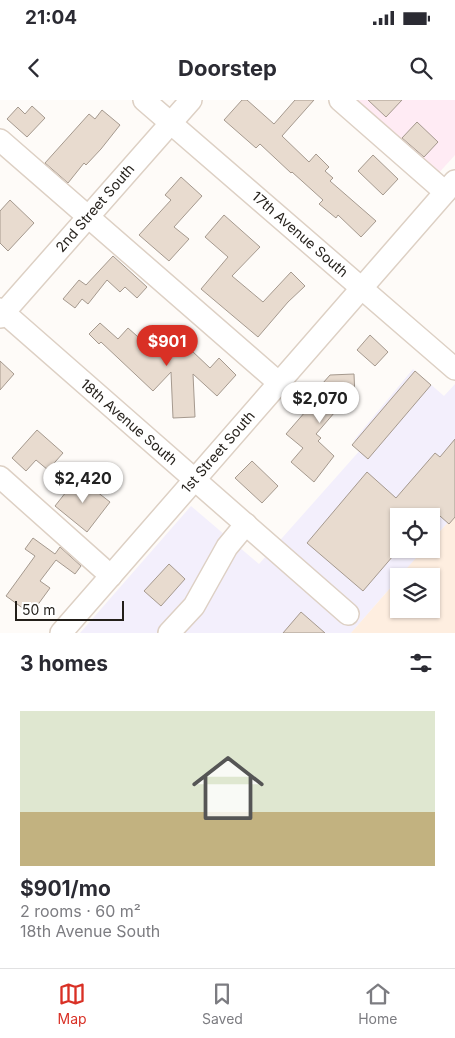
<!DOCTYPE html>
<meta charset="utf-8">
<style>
body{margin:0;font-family:Inter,sans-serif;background:#f7f7f7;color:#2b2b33;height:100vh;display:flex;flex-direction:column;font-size:19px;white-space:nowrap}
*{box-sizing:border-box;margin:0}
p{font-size:16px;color:#7c7c81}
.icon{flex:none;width:28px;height:28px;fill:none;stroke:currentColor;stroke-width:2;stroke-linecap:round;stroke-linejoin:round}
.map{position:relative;height:533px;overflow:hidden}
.panel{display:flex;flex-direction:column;background:#fff;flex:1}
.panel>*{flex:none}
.tools{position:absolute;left:390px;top:408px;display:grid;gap:10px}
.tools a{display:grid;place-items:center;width:50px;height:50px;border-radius:0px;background:#fff;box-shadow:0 1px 4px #0004;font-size:25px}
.scale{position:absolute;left:15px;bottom:12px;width:109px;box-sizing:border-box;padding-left:5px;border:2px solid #231f1a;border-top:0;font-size:14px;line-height:18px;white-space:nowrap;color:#231f1a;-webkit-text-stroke:4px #fff;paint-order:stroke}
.price{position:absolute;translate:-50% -42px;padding:0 11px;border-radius:18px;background:#fff;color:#222;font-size:16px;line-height:32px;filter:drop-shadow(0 1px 2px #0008)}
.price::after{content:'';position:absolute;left:50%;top:30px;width:15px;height:11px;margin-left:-8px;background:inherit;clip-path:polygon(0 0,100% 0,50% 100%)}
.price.on{background:#d93025;color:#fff}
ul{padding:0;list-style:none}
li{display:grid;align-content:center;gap:10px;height:265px;padding:0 20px}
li+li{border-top:1px solid #e1e1e2}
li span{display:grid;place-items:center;height:155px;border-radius:0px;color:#555}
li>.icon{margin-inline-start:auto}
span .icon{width:90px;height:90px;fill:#fffc;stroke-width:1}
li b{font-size:21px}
h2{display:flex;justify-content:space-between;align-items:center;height:60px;padding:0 20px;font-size:21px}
.status{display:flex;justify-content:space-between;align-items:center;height:35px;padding:0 25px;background:#fff;direction:ltr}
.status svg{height:14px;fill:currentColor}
header{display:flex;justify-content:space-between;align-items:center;height:65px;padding:0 20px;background:#fff;font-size:22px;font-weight:700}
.tab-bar{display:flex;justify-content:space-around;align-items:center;height:70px;border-top:1px solid #e1e1e2;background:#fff;font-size:14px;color:#7c7c81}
.tab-bar a{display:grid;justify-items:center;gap:2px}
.tab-bar .on{color:#d93025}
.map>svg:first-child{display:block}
</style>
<div class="status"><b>21:04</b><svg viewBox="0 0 49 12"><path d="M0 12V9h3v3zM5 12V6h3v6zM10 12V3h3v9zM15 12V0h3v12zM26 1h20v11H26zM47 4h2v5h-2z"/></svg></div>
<header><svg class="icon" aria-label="back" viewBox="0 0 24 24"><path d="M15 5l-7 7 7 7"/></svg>Doorstep<svg class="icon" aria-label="search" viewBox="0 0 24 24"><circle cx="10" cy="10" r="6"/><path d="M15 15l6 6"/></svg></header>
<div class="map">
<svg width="455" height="533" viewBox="0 0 455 533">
<rect width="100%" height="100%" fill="#fefbf8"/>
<polygon fill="#ffebf4" points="348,0 455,0 455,55 436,76"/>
<polygon fill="#f3effc" points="413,269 444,296 455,284 455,415 431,441 431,416 399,416 399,449 424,449 351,533 80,533 191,406 259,464 362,348 354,340"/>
<polygon fill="#feeee0" points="455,415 455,533 351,533 399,478 399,509 431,509 431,476 400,476 424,449 431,449 431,441"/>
<g fill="#e8dbcf" stroke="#a5998e">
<polygon points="242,0 247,0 274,24 295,0 314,0 282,36 309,62 316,54 329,67 325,71 333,78 330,81 376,121 361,137 338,115 336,118 319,104 323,100 292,72 291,73 260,44 256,48 224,20"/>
<polygon points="368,0 402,0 386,17"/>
<polygon points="32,6 45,18 27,37 7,19 18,7 25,14"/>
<polygon points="102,10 120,25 101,49 86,65 84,63 68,83 45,63 89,14 95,19"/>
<polygon points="417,22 438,42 424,57 402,38"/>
<polygon points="373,55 398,79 383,95 358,71"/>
<polygon points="181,77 202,96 174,127 189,139 169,161 139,135 171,100 165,95"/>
<polygon points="10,100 34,123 8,151 0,143 0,111"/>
<polygon points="224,115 260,147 232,176 263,202 291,172 305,186 288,202 258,237 201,189 228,157 205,137"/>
<polygon points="113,156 147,187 137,198 125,187 120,192 107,180 88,204 82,199 75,208 63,199 79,180 86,185"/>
<polygon points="100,223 118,239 128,228 155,252 173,233 210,268 219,258 236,275 217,296 193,274 195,317 173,318 171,272 153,291 101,242 99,244 89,234"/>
<polygon points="370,235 388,252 375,266 357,250"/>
<polygon points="0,261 14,274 0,290"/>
<polygon points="415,271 431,285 368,359 352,345"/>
<polygon points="354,274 355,298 347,298 316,334 321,338 318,341 334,356 314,382 291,362 303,348 286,334 312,304 308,300 330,275"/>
<polygon points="37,330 63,353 48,370 36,360 26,371 12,358"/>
<polygon points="455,339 455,417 449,424 440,416 399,416 399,449 363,491 307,443 367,372 396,398 435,353 440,357"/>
<polygon points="252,361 278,386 262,403 235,378"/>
<polygon points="78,377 110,402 87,432 55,406"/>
<polygon points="33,438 55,454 60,447 81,466 75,474 56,460 40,481 50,488 31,514 6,496 35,456 25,449"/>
<polygon points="169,464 185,479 161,506 144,491"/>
<polygon points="301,512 325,533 283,533"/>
</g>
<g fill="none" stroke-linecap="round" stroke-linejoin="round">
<g stroke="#ddd0c4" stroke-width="24">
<g id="minor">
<polyline points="144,0 455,269"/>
<polyline points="340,0 445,92"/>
<polyline points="0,40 279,283"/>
<polyline points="0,209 348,514"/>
<polyline points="0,217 191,0"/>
<polyline points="0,377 111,476"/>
<polyline points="61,533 455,81"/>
<polyline points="169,533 194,506 227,447 246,424"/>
</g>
</g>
<use href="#minor" stroke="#fff" stroke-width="21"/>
</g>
<g text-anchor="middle" stroke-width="4" stroke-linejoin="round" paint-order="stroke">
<g font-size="14" fill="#231f1a" stroke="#fff">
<text transform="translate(95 108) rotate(-49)" y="5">2nd Street South</text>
<text transform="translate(300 134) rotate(41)" y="5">17th Avenue South</text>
<text transform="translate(129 322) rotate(41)" y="5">18th Avenue South</text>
<text transform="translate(218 352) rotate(-49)" y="5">1st Street South</text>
</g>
</g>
</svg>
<div class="tools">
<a><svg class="icon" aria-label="locate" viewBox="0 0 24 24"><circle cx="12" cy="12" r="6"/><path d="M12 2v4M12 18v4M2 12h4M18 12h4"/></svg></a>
<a><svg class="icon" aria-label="layers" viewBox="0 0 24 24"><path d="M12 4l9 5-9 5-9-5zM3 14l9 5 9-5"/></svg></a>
</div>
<div class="scale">50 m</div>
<b class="price on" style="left:167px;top:267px">$901</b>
<b class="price" style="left:320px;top:324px">$2,070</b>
<b class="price" style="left:83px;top:404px">$2,420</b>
</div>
<section class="panel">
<h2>3 homes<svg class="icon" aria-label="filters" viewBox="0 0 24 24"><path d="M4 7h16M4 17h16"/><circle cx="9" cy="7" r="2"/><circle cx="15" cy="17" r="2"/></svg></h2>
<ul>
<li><span style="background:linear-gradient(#dfe7d0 65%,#c2b280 0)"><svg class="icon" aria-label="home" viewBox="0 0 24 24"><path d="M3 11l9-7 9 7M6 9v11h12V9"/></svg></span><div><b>$901/mo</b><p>2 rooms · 60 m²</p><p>18th Avenue South</p></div></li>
</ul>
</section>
<nav class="tab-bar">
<a class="on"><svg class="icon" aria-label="map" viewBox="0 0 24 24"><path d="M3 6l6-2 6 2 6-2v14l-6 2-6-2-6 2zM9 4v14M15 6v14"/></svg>Map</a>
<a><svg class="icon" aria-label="saved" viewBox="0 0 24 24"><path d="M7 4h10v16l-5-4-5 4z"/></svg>Saved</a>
<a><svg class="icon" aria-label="home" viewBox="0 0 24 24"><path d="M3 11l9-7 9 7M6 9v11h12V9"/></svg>Home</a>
</nav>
